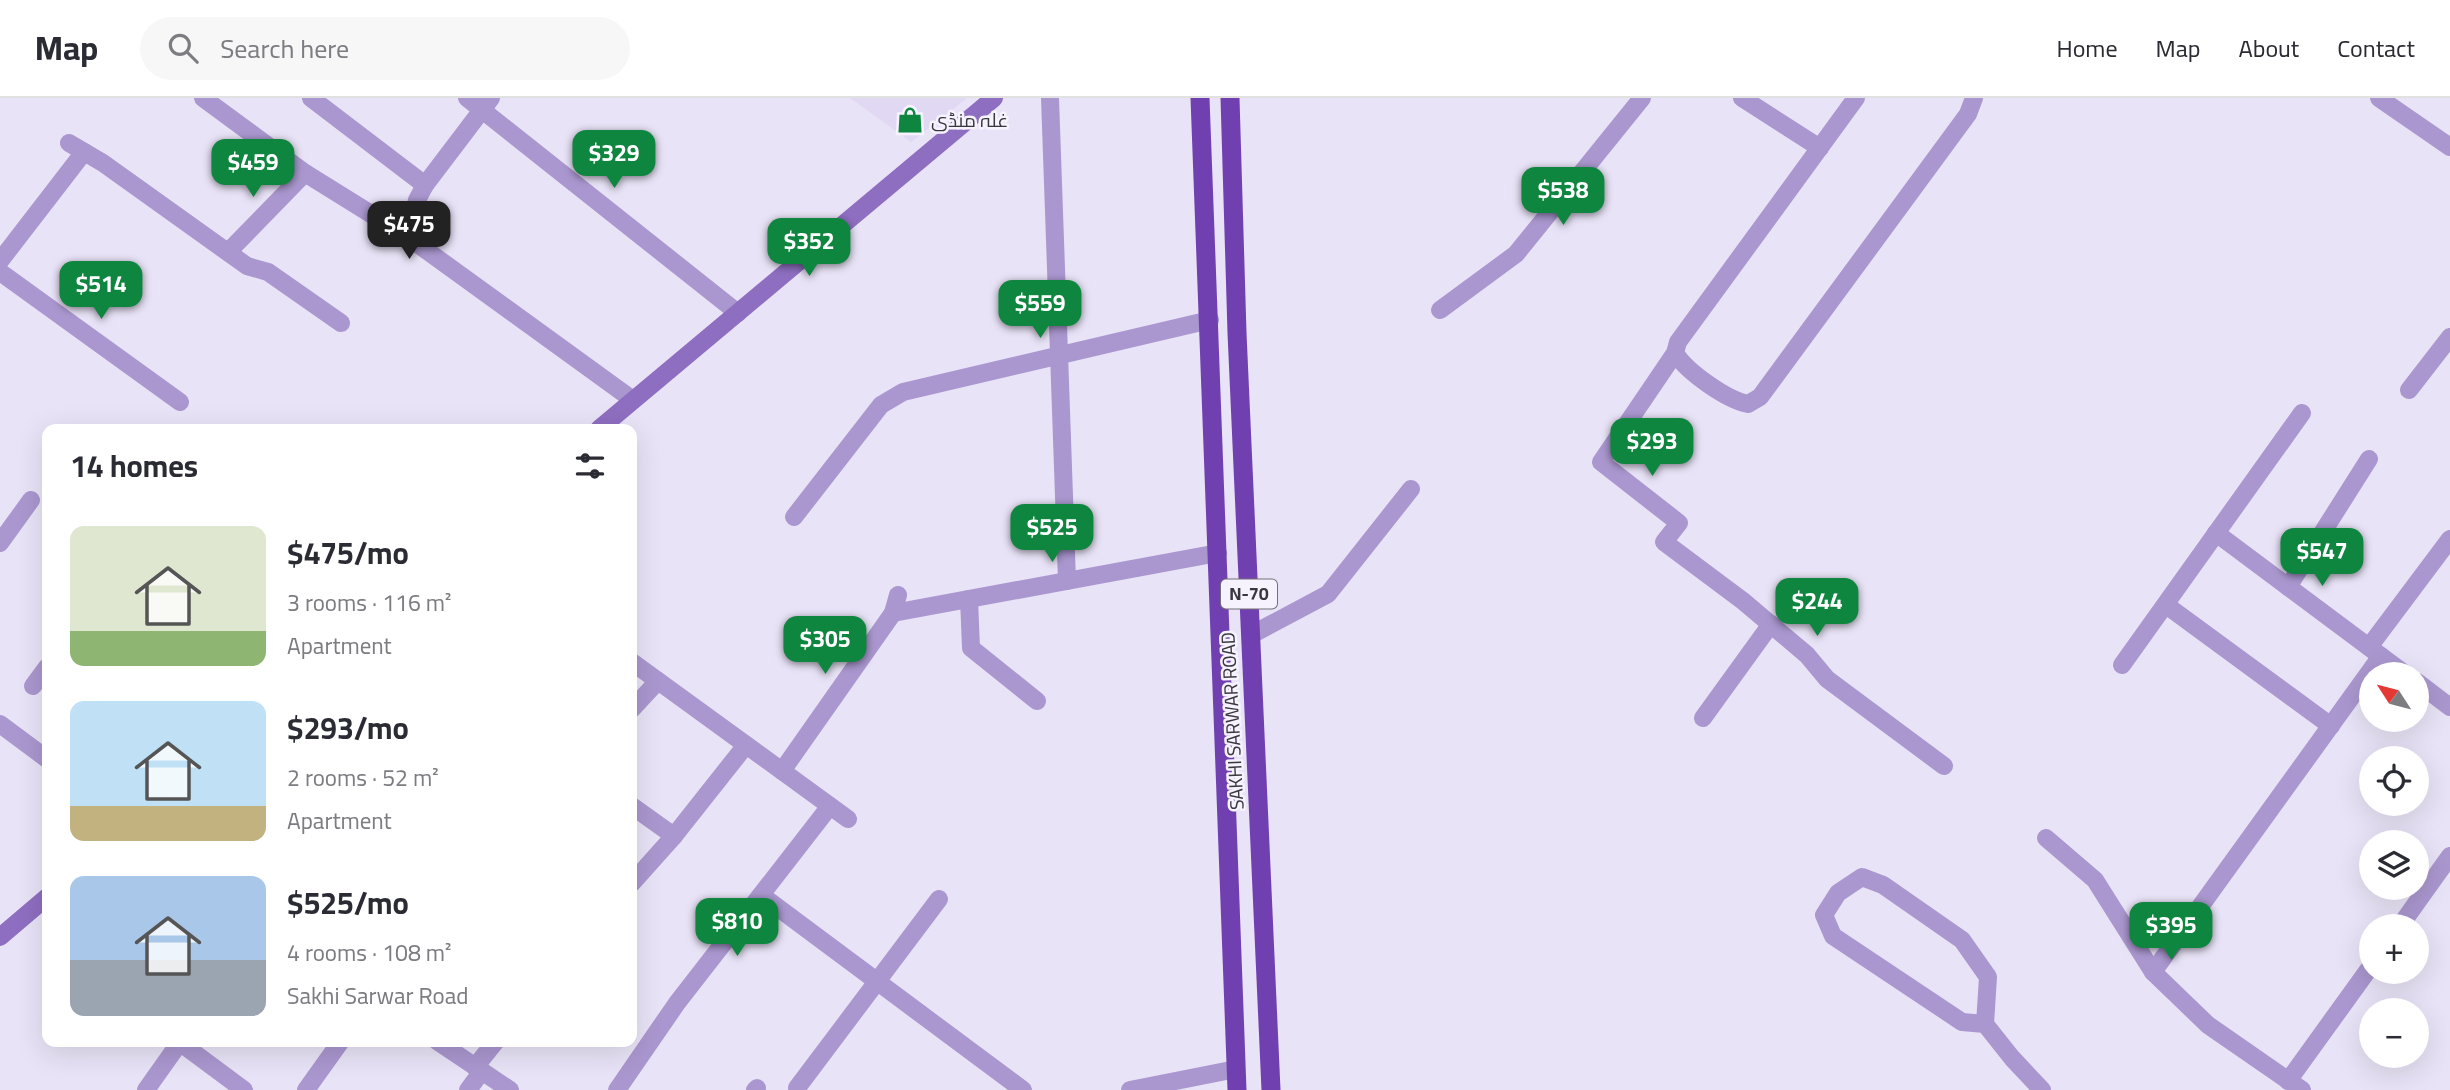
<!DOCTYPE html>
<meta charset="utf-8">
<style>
body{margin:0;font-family:Georgia,Cairo,serif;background:#f7f7f7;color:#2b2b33;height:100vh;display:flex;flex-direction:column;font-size:26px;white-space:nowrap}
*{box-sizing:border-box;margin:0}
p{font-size:23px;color:#7c7c81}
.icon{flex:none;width:38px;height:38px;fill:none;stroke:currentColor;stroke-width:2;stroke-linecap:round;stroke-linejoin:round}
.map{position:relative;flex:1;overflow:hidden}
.side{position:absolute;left:42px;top:326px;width:595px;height:623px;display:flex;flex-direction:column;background:#fff;border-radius:14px;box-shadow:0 7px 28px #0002}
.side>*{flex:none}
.needle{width:46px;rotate:306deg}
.fabs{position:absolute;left:2359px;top:564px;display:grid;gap:14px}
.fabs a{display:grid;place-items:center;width:70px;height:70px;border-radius:50%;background:#fff;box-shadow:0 7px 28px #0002;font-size:35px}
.price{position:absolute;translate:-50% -60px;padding:0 16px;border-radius:14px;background:#0e863f;color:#fff;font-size:23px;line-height:46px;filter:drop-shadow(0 2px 4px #0008)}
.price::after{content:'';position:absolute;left:50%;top:42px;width:21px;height:16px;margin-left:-10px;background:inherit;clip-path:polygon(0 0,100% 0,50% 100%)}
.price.active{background:#222;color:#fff}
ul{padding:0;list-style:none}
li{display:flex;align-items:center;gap:21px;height:175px;padding:0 28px}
li span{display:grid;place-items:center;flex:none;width:196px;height:140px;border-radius:14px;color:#555}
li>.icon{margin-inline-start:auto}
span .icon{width:84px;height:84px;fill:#fffc;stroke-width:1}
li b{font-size:30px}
h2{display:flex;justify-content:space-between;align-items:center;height:84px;padding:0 28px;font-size:30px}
header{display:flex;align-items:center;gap:42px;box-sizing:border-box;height:98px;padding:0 35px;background:#fff;border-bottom:2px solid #e1e1e2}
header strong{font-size:33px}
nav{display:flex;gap:38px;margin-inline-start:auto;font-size:24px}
.search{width:490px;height:63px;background:#f7f7f7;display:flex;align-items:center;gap:18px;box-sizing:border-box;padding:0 24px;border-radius:38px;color:#7c7c81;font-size:26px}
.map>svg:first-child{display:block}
</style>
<header>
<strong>Map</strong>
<div class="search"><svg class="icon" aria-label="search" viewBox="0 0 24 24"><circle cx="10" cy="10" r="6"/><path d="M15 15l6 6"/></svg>Search here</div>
<nav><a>Home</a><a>Map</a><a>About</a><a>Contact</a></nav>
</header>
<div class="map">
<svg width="2450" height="992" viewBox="0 0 2450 992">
<rect width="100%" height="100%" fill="#e9e3f7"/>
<polygon fill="#e1d8f3" points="850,0 967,0 911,44"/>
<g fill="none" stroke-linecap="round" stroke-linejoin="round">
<g stroke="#aa97cf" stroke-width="18">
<polyline points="203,0 305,75 408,139 633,302"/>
<polyline points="311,0 425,87"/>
<polyline points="467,0 738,215"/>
<polyline points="1050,0 1067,483"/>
<polyline points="1742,0 1820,50"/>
<polyline points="1856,0 1678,244 1675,255 1601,364 1679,425 1664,444 1743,503 1807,557 1827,581 1944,668"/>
<polyline points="2379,0 2450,49"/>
<polyline points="69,45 103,65 247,168 268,174 341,225"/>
<polyline points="408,139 417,102 425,87 491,0"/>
<polyline points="228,154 305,75"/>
<polyline points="0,163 84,54"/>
<polyline points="0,174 180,304"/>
<polyline points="1440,212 1516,156 1642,0"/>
<path d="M1675,255C1687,274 1727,302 1748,306L1760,299L1968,16L1974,0"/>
<polyline points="2409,292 2450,239"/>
<polyline points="794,419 881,307 903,294 1210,222"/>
<polyline points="2216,435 2405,576"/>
<polyline points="0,445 31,402"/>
<polyline points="2288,489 2369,361"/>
<polyline points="969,501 971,550 1037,603"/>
<polyline points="2166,507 2331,628"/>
<polyline points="893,515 1218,455"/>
<polyline points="1251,537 1328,496 1411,391"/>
<polyline points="2369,549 2450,441"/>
<polyline points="632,564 848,721"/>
<polyline points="2122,567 2302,315"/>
<polyline points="2417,584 2450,609"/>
<polyline points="33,588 47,569"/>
<polyline points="632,611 658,583"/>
<polyline points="1703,620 1771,526"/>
<polyline points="0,626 47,661"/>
<polyline points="782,673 893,515 898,497"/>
<polyline points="632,708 674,738"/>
<polyline points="2046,740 2095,782 2153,874 2208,927 2302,992"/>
<polyline points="632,785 674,738 746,647"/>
<polyline points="761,797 1023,992"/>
<polyline points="2400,828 2450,758"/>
<polyline points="2153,874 2381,558"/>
<polyline points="1985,926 1962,924 1833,838 1824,817 1838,795 1862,779 1883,787 1962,842 1988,879 1985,926 2012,960 2042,992"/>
<polyline points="178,943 244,992"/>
<polyline points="437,943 510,992"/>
<polyline points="475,969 496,943"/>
<polyline points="2288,983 2371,868"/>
<polyline points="797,990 939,801"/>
<polyline points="146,992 180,944"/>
<polyline points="306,992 341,943"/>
<polyline points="468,992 482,973"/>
<polyline points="617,992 677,905 830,708"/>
<polyline points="755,992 757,990"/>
<polyline points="1130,992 1236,971"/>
</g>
<g stroke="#8e6ec0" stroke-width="18">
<polyline points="599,331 994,0"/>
<polyline points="0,839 47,799"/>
</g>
<g stroke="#7140b0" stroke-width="19">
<polyline points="1200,0 1237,992"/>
<polyline points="1230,0 1237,235 1271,992"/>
</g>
</g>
<defs>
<g id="shop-bare" transform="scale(2.1)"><path d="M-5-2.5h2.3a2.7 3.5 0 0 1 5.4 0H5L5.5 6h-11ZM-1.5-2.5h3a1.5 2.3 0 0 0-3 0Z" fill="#0e863f" stroke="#f6f2fe" stroke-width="2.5" paint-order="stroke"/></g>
</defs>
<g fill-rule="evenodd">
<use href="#shop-bare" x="910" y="22"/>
</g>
<g text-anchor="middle" stroke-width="5" stroke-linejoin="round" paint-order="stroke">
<rect fill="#f6f2fe" stroke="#727078" stroke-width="2" x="1221" y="481.5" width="56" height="29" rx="5"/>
<g font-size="18" font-weight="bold" fill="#3a383f">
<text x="1249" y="502">N-70</text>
</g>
<g font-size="19" fill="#3a383f" stroke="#f6f2fe" text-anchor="start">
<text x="931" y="29">غلہ منڈی</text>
</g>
<g font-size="19" fill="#3a383f" stroke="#f6f2fe">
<text transform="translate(1232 623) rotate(-93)" y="7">SAKHI SARWAR ROAD</text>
</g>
</g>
</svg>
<div class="fabs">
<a><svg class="needle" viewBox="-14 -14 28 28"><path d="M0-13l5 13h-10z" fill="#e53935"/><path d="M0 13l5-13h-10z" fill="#7c7c81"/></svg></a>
<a><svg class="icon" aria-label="locate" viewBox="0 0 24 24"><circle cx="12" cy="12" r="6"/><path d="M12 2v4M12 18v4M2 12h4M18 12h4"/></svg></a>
<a><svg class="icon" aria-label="layers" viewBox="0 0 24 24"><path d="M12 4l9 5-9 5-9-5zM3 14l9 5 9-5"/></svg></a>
<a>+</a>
<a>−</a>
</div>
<b class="price" style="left:614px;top:92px">$329</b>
<b class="price" style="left:253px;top:101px">$459</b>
<b class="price" style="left:1563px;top:129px">$538</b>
<b class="price active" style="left:409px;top:163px">$475</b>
<b class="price" style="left:809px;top:180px">$352</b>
<b class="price" style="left:101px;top:223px">$514</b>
<b class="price" style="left:1040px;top:242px">$559</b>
<b class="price" style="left:1652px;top:380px">$293</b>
<b class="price" style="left:1052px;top:466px">$525</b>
<b class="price" style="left:2322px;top:490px">$547</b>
<b class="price" style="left:1817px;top:540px">$244</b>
<b class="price" style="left:825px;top:578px">$305</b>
<b class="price" style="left:737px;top:860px">$810</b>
<b class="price" style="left:2171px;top:864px">$395</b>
<section class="side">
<h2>14 homes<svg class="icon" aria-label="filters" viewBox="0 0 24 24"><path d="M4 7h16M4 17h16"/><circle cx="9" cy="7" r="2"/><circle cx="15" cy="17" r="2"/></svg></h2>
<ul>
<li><span style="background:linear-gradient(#dfe7d0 75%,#8fb573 0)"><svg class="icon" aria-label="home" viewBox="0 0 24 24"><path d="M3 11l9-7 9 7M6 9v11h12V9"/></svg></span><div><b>$475/mo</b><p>3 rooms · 116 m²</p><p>Apartment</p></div></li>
<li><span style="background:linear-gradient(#bfe0f5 75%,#c2b280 0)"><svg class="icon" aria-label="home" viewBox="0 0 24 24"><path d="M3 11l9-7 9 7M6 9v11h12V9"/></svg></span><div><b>$293/mo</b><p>2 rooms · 52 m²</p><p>Apartment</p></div></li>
<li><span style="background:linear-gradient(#a9c7e8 60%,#9aa5b1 0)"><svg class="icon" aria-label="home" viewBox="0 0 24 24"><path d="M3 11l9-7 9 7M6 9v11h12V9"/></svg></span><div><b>$525/mo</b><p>4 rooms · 108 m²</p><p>Sakhi Sarwar Road</p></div></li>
</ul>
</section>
</div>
